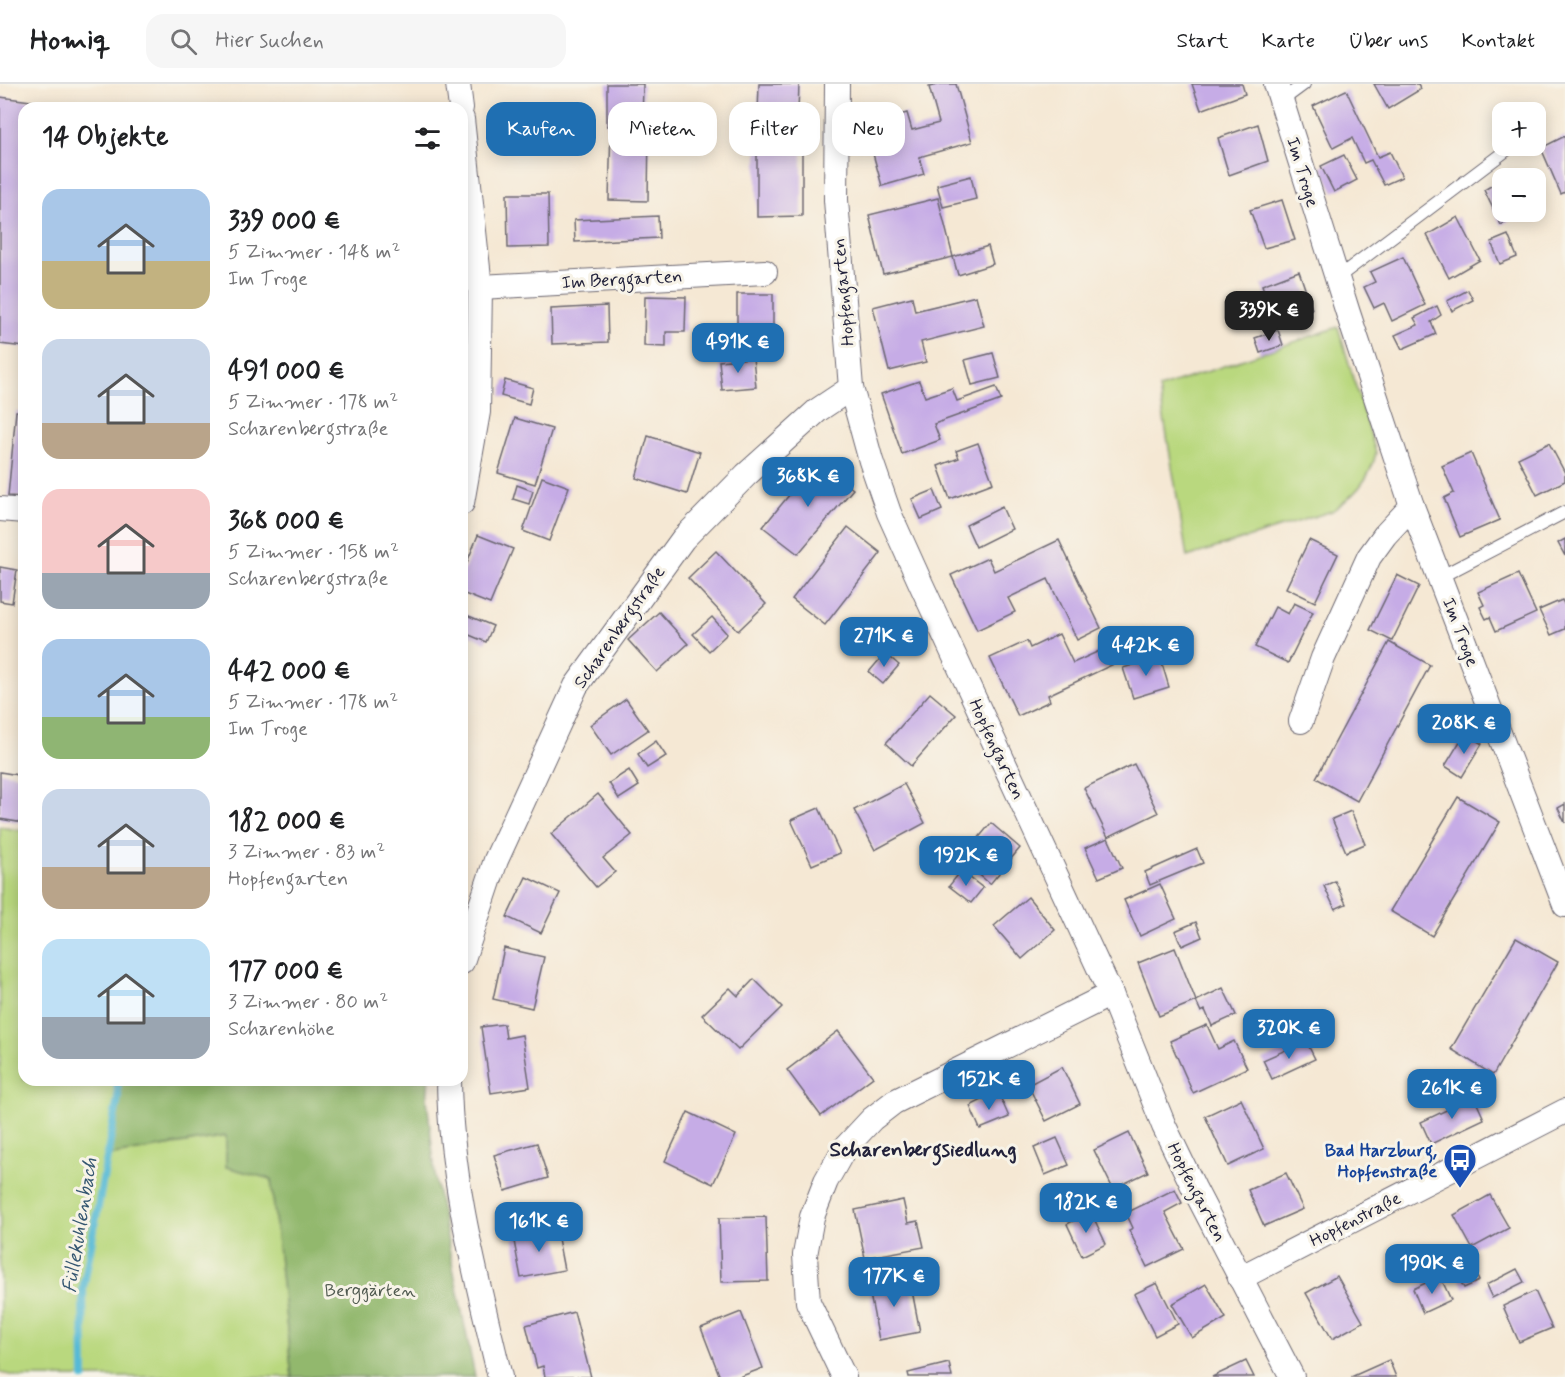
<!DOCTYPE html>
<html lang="de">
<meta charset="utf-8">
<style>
body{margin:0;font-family:Mynerve,sans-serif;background:#f6f6f6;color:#202124;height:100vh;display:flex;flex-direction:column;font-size:22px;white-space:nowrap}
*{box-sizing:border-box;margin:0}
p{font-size:20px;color:#757577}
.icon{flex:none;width:33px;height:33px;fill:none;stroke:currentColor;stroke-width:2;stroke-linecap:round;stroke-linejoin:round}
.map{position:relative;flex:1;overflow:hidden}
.panel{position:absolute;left:18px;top:18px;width:450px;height:984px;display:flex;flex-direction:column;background:#fff;border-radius:18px;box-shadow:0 3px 15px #0003}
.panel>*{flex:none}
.banner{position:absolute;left:486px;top:18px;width:570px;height:54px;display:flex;gap:12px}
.controls{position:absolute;left:1492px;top:18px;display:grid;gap:12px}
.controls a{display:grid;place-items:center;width:54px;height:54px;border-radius:12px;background:#fff;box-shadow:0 3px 15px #0003;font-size:30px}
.price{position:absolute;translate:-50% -51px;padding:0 14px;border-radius:12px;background:#1f6fb2;color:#fff;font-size:20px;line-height:39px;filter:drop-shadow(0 2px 3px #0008)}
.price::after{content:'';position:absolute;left:50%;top:36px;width:18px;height:14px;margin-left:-9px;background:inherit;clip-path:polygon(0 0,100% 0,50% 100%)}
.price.active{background:#222;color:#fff}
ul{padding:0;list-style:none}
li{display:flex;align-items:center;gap:18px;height:150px;padding:0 24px}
li span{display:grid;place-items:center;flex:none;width:168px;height:120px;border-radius:18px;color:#555}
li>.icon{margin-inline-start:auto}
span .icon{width:72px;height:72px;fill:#fffc;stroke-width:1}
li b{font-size:26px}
h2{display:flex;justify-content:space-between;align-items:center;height:72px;padding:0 24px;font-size:26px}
.chip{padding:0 21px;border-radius:18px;background:#fff;box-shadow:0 3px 15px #0003;font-size:21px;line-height:54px}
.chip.active{background:#1f6fb2;color:#fff}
header{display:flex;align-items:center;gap:36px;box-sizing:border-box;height:84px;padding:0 30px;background:#fff;border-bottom:2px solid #e0e0e0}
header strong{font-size:28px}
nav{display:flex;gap:33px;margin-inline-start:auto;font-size:21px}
.search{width:420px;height:54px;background:#f6f6f6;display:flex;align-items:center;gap:15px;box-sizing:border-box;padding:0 21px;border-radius:18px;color:#757577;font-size:22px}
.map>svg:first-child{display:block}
</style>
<header>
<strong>Homiq</strong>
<div class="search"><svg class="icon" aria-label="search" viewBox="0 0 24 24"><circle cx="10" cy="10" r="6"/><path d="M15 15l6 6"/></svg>Hier suchen</div>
<nav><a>Start</a><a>Karte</a><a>Über uns</a><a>Kontakt</a></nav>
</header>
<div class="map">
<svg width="1565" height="1293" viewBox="0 0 1565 1293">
<rect width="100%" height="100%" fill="#f7f3e8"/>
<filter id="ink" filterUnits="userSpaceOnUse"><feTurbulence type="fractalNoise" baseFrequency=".0167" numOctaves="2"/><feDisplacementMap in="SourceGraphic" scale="12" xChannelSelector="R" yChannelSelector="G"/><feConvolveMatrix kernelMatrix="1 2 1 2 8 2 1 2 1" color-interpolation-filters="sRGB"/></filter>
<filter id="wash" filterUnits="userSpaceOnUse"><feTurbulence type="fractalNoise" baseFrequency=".008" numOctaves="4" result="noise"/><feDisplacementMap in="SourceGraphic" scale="24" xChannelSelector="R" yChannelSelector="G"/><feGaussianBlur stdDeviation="1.35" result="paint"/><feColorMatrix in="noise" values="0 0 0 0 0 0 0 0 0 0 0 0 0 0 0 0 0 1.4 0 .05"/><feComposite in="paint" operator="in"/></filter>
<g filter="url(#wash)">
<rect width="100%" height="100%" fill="#f5e8d4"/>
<g fill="#b9d87e" stroke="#6e7d5c" stroke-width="1.5">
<path d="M1338,243L1376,369C1370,396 1354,412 1332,427L1187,473L1159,304Z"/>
<polygon points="0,743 24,747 24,996 117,996 118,1013 107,1072 227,1052 226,1083 271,1095 292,1293 21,1293 0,1289"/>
</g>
<polygon fill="#92b86d" stroke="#5a6d54" stroke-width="1.5" points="230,996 429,996 427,1015 436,1099 475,1293 292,1293 271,1095 226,1083 226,1052 107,1072 118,1013 118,998"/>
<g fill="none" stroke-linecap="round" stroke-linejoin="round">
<polyline stroke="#57bad6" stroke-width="8" points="84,1293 83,1205 118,1013 117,996"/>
</g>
<g id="blocks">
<g fill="#c6ace6">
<polygon points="607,0 643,0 642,42 649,43 648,117 609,116 611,42 607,42"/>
<polygon points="759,0 799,0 798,28 758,29"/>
<polygon points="941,0 956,0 972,58 919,73 924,90 882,102 865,41 907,29 912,46 939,39 929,3"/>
<polygon points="1192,0 1242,0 1245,10 1201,26"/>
<polygon points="1374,0 1418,0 1421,5 1388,25"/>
<polygon points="1346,6 1378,73 1390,68 1402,93 1384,101 1371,76 1364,79 1352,54 1333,64 1313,22"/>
<polygon points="0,13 77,23 24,24 24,263 0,260"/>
<polygon points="1258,40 1268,77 1229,91 1218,54"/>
<polygon points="1565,52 1565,108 1561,110 1541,64"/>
<polygon points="757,60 802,61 802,132 757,133"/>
<polygon points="1344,71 1357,96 1334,108 1321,82"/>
<polygon points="971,92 976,115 943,123 937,101"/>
<polygon points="1503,95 1503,128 1524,128 1501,141 1484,106"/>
<polygon points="507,110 548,110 549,163 508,164"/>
<polygon points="938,114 953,173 883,190 869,131"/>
<polygon points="1282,116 1295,156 1264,164 1250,126"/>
<polygon points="658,132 659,154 575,158 574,136"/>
<polygon points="1458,133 1480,176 1449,194 1427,151"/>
<polygon points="1508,151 1517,173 1500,180 1491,158"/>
<polygon points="988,162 993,180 958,191 953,173"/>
<polygon points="1403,173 1425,221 1392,237 1384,219 1374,224 1364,203 1375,198 1370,188"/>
<polygon points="1299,187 1312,225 1275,239 1262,201"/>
<polygon points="1468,206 1473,216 1452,227 1447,217"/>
<rect x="737" y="210" width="36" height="37"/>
<polygon points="645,212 686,213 685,248 666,248 666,263 644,262"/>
<polygon points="976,212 984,242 921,258 926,278 889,287 873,223 912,213 915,227"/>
<polygon points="607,222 608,258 552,260 551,225"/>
<polygon points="1437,222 1441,231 1431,238 1436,250 1402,265 1395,251 1418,241 1414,234"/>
<polygon points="1278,246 1283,261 1260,269 1255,254"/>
<polygon points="718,247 720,270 698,272 696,249"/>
<polygon points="993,269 1000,294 972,301 965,276"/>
<polygon points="753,274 756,303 722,306 719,277"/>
<polygon points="505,296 533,304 529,320 501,312"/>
<polygon points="919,297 925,313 952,304 957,317 996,303 1001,316 934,340 940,356 902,370 881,310"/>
<polygon points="16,327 24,327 24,413 8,412"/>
<polygon points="515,334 552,345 535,400 498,389"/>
<polygon points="648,352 700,368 687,410 636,394"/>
<polygon points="978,359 993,399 950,415 938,382 959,374 956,367"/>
<polygon points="1549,359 1565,389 1565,397 1537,411 1518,374"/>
<polygon points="1471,369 1500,436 1460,453 1444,414 1454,409 1442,382"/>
<polygon points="817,377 853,405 798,470 763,443"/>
<polygon points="542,393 569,403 549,457 523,447"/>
<polygon points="517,401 533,407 529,420 513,415"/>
<polygon points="934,406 942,426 921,435 912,415"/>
<polygon points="1002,423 1012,445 976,463 966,441"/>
<polygon points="848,443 881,469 825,541 792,515"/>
<polygon points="478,451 513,465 490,520 462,509 462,491"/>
<polygon points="1565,455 1565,472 1558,459"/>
<polygon points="1059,456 1101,544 1077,556 1048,495 1008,514 1015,528 977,546 951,491 988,474 994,487"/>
<polygon points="1309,456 1338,470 1315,518 1286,504"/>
<polygon points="716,467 766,520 738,547 688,494"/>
<polygon points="0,483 17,486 12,519 0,517"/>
<polygon points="1518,490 1536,529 1496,547 1490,533 1486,535 1480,523 1484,521 1478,508"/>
<polygon points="1397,491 1419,502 1392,557 1370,546"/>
<polygon points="1562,516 1565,522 1565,545 1551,551 1539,526"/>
<polygon points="1294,519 1313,528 1288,579 1255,563 1275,523 1288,530"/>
<polygon points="659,528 688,560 657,588 628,556"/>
<polygon points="464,530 493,542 486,558 462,548 462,535"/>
<polygon points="712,533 727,550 709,567 693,550"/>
<polygon points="1059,550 1073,579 1108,563 1116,579 1048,611 1050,617 1018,632 990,574 1027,557 1030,564"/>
<polygon points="1389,558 1430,581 1357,717 1316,694"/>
<polygon points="885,569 899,581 883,600 869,588"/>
<polygon points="1160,573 1169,603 1133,614 1123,584"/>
<polygon points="930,609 956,631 911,682 886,659"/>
<polygon points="626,615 648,646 611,671 590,641"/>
<polygon points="1465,649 1482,660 1462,693 1445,682"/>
<polygon points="656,657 666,672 647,684 638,670"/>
<polygon points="1134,680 1158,729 1108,753 1084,704"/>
<polygon points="629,686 639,702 619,715 609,699"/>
<polygon points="0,688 24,692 24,739 0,735"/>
<polygon points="904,700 925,739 875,766 854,726"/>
<polygon points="598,710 632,751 603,774 615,788 596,803 551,750"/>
<polygon points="1458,713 1500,738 1432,852 1390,827"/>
<polygon points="1565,720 1565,739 1558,724"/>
<polygon points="819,724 840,769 812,781 791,736"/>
<polygon points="1351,727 1365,760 1346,768 1332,735"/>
<polygon points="991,739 1020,764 990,800 961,775"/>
<polygon points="1108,754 1122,784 1099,794 1085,764"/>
<polygon points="1197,765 1203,779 1150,801 1145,788"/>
<polygon points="961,787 983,804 971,819 949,802"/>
<polygon points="526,793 560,809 541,849 507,833"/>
<polygon points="1335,797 1346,820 1335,825 1324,802"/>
<polygon points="1160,800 1176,835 1140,852 1124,816"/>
<polygon points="1028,813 1055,846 1022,875 994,842"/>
<polygon points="1196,838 1202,853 1182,862 1175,847"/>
<polygon points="1516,854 1558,878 1493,991 1451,965"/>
<polygon points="504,864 544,873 532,924 493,915"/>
<polygon points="1175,864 1196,917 1159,932 1138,879"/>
<polygon points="754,895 782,923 738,966 702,931 730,904 738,912"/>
<polygon points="1223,904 1236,931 1212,942 1205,926 1201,928 1196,917"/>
<polygon points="504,940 506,954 522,951 530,1003 491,1009 481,943"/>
<polygon points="1207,941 1218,965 1234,957 1247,984 1193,1009 1170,957"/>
<polygon points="838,947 873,993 821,1032 787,986"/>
<polygon points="1306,957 1315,975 1272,995 1263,976"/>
<polygon points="1062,983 1080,1020 1046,1037 1028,1001"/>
<polygon points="998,1008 1009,1033 980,1045 970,1022"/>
<polygon points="1474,1013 1484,1035 1431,1060 1421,1038"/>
<polygon points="1241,1015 1264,1065 1228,1082 1205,1032"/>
<polygon points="688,1028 736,1051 713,1100 665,1077"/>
<polygon points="1129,1049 1148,1088 1113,1105 1094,1066"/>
<polygon points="1057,1054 1069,1081 1045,1091 1034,1064"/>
<polygon points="537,1059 548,1094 505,1107 494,1071"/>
<polygon points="1286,1089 1303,1125 1264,1142 1248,1106"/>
<polygon points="1175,1105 1182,1119 1165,1128 1184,1165 1147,1183 1129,1146 1133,1144 1126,1129"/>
<polygon points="1490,1111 1509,1144 1472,1164 1454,1131"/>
<polygon points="903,1116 908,1139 918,1137 924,1163 865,1174 855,1126"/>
<polygon points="1091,1128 1106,1160 1082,1172 1067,1140"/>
<polygon points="766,1133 768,1197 721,1198 719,1134"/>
<polygon points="556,1144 564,1186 521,1194 513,1152"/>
<polygon points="1468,1175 1479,1197 1464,1204 1453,1183"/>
<polygon points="1517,1185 1524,1198 1492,1214 1486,1201"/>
<polygon points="909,1191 920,1248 879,1256 868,1200"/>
<polygon points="1337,1192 1363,1238 1332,1255 1306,1209"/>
<polygon points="1440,1192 1451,1216 1423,1229 1413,1205"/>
<polygon points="1157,1199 1178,1240 1155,1252 1134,1210"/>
<polygon points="1206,1200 1226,1234 1192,1254 1172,1220"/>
<polygon points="1535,1207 1552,1244 1519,1258 1503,1222"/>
<polygon points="574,1228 591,1293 545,1293 543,1282 537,1284 526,1241"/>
<polygon points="741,1228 763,1284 739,1293 720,1293 701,1244"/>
<polygon points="1389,1276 1396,1293 1351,1293"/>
<polygon points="1246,1277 1254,1293 1212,1293"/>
<polygon points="949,1279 952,1293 909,1293 908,1289"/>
</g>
</g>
</g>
<g filter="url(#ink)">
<use href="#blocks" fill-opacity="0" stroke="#6c6771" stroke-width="1.5"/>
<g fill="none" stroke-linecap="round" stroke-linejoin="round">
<g stroke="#6c6771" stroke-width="14">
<g id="lane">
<polyline points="1281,17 1304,0"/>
<polyline points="1337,194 1512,62"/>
<polyline points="1440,493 1565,428"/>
</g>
</g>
<g stroke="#6c6771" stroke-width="26">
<g id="street">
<polyline points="458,0 461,24"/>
<polyline points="837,0 836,116 851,304 871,377 889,429 921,500 1111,910 1164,1042 1194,1104 1292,1293"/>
<polyline points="1276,0 1348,229 1412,422 1565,821"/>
<polyline points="462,35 480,203 478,328 462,419"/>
<polyline points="480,203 765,188"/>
<polyline points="0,425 24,427"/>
<polyline points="1301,637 1323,574 1369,473 1385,451 1412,422"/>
<polyline points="462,878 496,776 576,602 683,455 746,391 818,326 851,304"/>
<path d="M449,996C450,1097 477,1195 500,1293"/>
<polyline points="1240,1194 1565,1027"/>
<polyline points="844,1293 808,1218 805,1171 812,1133 826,1097 844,1065 872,1035 894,1018 1111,910"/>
</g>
</g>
<use href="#lane" stroke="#fff" stroke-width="12"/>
<use href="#street" stroke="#fff" stroke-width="24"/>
</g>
</g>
<defs>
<g id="bus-pin" transform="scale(1.725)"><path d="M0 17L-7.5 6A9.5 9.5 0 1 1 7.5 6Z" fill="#1a4fb4" stroke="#f7f3e8"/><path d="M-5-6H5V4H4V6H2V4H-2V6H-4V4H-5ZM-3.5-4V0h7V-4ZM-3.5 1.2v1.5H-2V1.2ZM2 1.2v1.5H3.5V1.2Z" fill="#fff"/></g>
</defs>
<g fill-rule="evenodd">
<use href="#bus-pin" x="1460" y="1076"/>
</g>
<g text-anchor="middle" stroke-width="6" stroke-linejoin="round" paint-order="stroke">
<g font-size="18" fill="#22223b" stroke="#f7f3e8">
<text transform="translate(1303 88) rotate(73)" y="6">Im Troge</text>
<text transform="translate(622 195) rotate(-3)" y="6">Im Berggarten</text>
<text transform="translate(843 208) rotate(-95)" y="6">Hopfengarten</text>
<text transform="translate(619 543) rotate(-55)" y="6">Scharenbergstraße</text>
<text transform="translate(1461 548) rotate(69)" y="6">Im Troge</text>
<text transform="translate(997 665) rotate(65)" y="6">Hopfengarten</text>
<text transform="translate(1197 1108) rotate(63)" y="6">Hopfengarten</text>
<text transform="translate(1355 1135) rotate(-27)" y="6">Hopfenstraße</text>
</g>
<g font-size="18" font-weight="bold" fill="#164399" stroke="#f7f3e8" text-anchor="end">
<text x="1437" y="1072">Bad Harzburg,<tspan x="1437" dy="21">Hopfenstraße</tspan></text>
</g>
<g font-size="18" fill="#4f594f" stroke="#f7f3e8">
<text x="370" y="1212">Berggärten</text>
</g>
<g font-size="20" font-style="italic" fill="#355771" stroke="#f7f3e8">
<text transform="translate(79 1141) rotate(-81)" y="7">Füllekuhlenbach</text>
</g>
<g font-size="21" font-weight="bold" fill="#22223b" stroke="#f7f3e8">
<text x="923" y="1072">Scharenbergsiedlung</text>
</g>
</g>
</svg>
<div class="controls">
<a>+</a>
<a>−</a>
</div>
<b class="price active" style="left:1269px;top:258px">339K €</b>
<b class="price" style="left:738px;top:290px">491K €</b>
<b class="price" style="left:808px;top:424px">368K €</b>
<b class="price" style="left:884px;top:584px">271K €</b>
<b class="price" style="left:1146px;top:593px">442K €</b>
<b class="price" style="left:1464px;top:671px">208K €</b>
<b class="price" style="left:966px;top:803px">192K €</b>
<b class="price" style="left:1289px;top:976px">320K €</b>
<b class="price" style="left:989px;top:1027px">152K €</b>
<b class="price" style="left:1452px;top:1036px">261K €</b>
<b class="price" style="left:1086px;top:1150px">182K €</b>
<b class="price" style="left:539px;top:1169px">161K €</b>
<b class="price" style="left:1432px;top:1211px">190K €</b>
<b class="price" style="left:894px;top:1224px">177K €</b>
<div class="banner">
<a class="chip active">Kaufen</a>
<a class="chip">Mieten</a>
<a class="chip">Filter</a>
<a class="chip">Neu</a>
</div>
<section class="panel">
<h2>14 Objekte<svg class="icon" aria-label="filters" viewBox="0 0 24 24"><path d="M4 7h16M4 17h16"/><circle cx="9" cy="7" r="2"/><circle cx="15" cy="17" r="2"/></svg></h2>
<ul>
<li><span style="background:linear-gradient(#a9c7e8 60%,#c2b280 0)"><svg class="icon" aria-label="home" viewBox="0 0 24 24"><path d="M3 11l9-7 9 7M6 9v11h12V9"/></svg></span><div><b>339 000 €</b><p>5 Zimmer · 148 m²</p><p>Im Troge</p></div></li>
<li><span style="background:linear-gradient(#c9d6e8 70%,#b9a48a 0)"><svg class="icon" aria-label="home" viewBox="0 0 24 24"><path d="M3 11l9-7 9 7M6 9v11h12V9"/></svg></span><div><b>491 000 €</b><p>5 Zimmer · 178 m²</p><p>Scharenbergstraße</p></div></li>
<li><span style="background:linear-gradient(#f6c9c9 70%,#9aa5b1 0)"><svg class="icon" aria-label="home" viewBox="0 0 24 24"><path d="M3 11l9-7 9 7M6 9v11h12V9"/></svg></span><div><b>368 000 €</b><p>5 Zimmer · 158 m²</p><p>Scharenbergstraße</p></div></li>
<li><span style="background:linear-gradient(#a9c7e8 65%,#8fb573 0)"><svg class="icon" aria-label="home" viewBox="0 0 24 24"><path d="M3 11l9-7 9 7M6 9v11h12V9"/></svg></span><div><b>442 000 €</b><p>5 Zimmer · 178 m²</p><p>Im Troge</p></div></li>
<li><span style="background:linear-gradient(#c9d6e8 65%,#b9a48a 0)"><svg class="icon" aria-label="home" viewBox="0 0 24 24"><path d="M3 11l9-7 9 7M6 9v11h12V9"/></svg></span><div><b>182 000 €</b><p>3 Zimmer · 83 m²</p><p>Hopfengarten</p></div></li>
<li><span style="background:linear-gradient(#bfe0f5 65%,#9aa5b1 0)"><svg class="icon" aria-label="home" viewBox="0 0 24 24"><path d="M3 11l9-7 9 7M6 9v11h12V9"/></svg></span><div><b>177 000 €</b><p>3 Zimmer · 80 m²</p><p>Scharenhöhe</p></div></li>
</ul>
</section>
</div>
